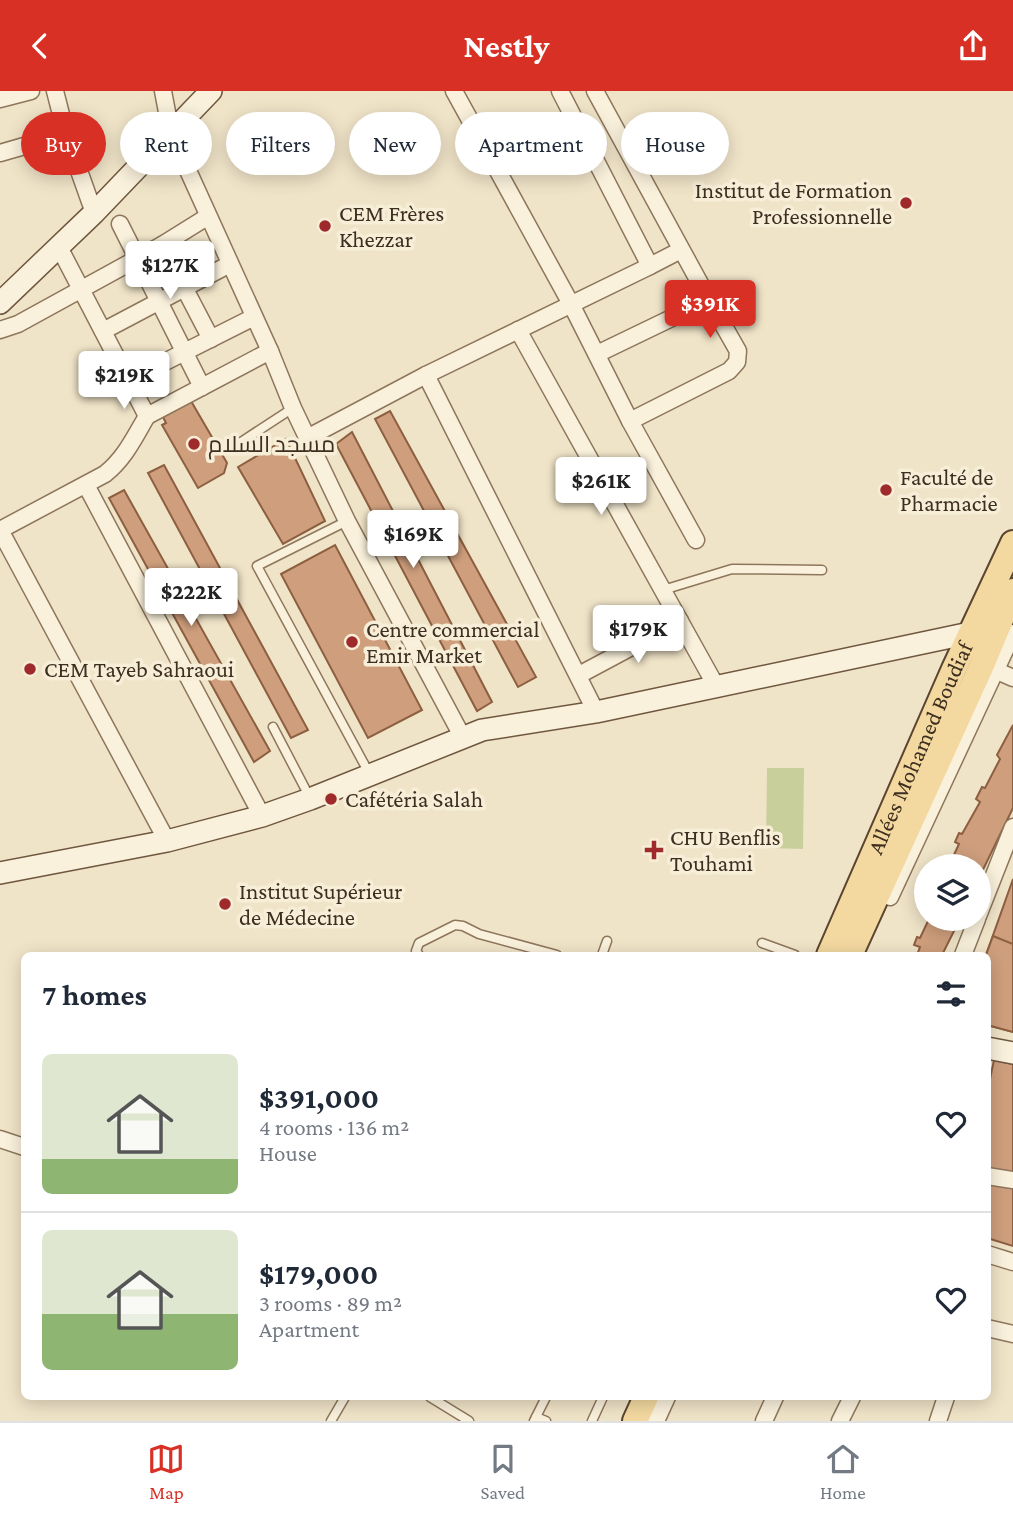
<!DOCTYPE html>
<meta charset="utf-8">
<style>
body{margin:0;font-family:"Crimson Pro",Cairo,serif;background:#f6f6f7;color:#1f2937;height:100vh;display:flex;flex-direction:column;font-size:26px;white-space:nowrap}
*{box-sizing:border-box;margin:0}
p{font-size:23px;color:#747a83}
.icon{flex:none;width:38px;height:38px;fill:none;stroke:currentColor;stroke-width:2;stroke-linecap:round;stroke-linejoin:round}
.map{position:relative;flex:1;overflow:hidden}
.sheet{position:absolute;left:21px;top:861px;width:970px;height:448px;display:flex;flex-direction:column;background:#fff;border-radius:10px;box-shadow:0 4px 18px #0003}
.sheet>*{flex:none}
.guide{position:absolute;left:21px;top:21px;width:971px;height:63px;display:flex;gap:14px}
.buttons{position:absolute;left:914px;top:763px;display:grid;gap:14px}
.buttons a{display:grid;place-items:center;width:77px;height:77px;border-radius:50%;background:#fff;box-shadow:0 4px 18px #0003;font-size:35px}
.price{position:absolute;translate:-50% -60px;padding:0 16px;border-radius:7px;background:#fff;color:#222;font-size:23px;line-height:46px;filter:drop-shadow(0 2px 4px #0008)}
.price::after{content:'';position:absolute;left:50%;top:42px;width:21px;height:16px;margin-left:-10px;background:inherit;clip-path:polygon(0 0,100% 0,50% 100%)}
.price.selected{background:#d93025;color:#fff}
ul{padding:0;list-style:none}
li{display:flex;align-items:center;gap:21px;height:175px;padding:0 21px}
li+li{border-top:2px solid #e0e1e3}
li span{display:grid;place-items:center;flex:none;width:196px;height:140px;border-radius:10px;color:#555}
li>.icon{margin-inline-start:auto}
span .icon{width:84px;height:84px;fill:#fffc;stroke-width:1}
li b{font-size:30px}
h2{display:flex;justify-content:space-between;align-items:center;height:84px;padding:0 21px;font-size:30px}
.tag{padding:0 24px;border-radius:32px;background:#fff;box-shadow:0 4px 18px #0003;font-size:24px;line-height:63px}
.tag.selected{background:#d93025;color:#fff}
header{display:flex;justify-content:space-between;align-items:center;height:91px;padding:0 21px;background:#d93025;color:#fff;font-size:32px;font-weight:700}
.tab-bar{display:flex;justify-content:space-around;align-items:center;height:98px;border-top:2px solid #e0e1e3;background:#fff;font-size:19px;color:#747a83}
.tab-bar a{display:grid;justify-items:center;gap:4px}
.tab-bar .selected{color:#d93025}
.map>svg:first-child{display:block}
</style>
<header><svg class="icon" aria-label="back" viewBox="0 0 24 24"><path d="M15 5l-7 7 7 7"/></svg>Nestly<svg class="icon" aria-label="share" viewBox="0 0 24 24"><path d="M12 15V3M7 8l5-5 5 5M5 13v7h14v-7"/></svg></header>
<div class="map">
<svg width="1013" height="1330" viewBox="0 0 1013 1330">
<rect width="100%" height="100%" fill="#f0e4c8"/>
<polygon fill="#c9cf9b" points="767,677 804,677 803,758 766,757"/>
<g fill="#cf9f7d" stroke="#8d5f41" stroke-width="2">
<polygon points="191,310 227,372 224,382 198,397 162,334 166,332 163,326"/>
<polygon points="390,320 536,586 518,596 375,328"/>
<polygon points="352,341 492,611 477,620 336,353"/>
<polygon points="286,348 325,430 283,453 238,376"/>
<polygon points="164,374 308,639 291,647 148,382"/>
<polygon points="124,399 270,660 254,671 109,407"/>
<polygon points="335,454 422,619 368,647 281,483"/>
<polygon points="1013,634 1013,717 978,789 978,775 960,775 951,770 959,753 955,751 959,742 962,743 980,711 976,708 982,696 985,697 1000,668 997,664"/>
<polygon points="1013,788 1013,941 987,934 986,864"/>
<polygon points="929,828 960,828 942,864 917,864 920,856 914,854 917,846 920,847"/>
<polygon points="993,845 1013,853 1013,941 987,934 986,864"/>
<polygon points="994,969 1013,973 1013,1085 987,1081 987,1002"/>
<polygon points="987,1093 1013,1097 1013,1155 987,1147"/>
</g>
<g fill="none" stroke-linecap="round" stroke-linejoin="round">
<g stroke="#8d765c" stroke-width="11">
<g id="lane">
<polyline points="241,351 293,317"/>
<polyline points="347,430 257,475 369,682"/>
<polyline points="663,499 732,478 822,479"/>
<polyline points="273,636 309,705"/>
<polyline points="762,852 795,864"/>
<polyline points="419,864 416,860 419,852 455,834 463,835 479,843 557,864"/>
<polyline points="602,864 607,850"/>
<polyline points="430,1306 469,1330"/>
<polyline points="536,1326 546,1330"/>
<polyline points="331,1330 345,1306"/>
<polyline points="534,1330 546,1306"/>
<polyline points="592,1330 603,1306"/>
</g>
</g>
<g stroke="#8d765c" stroke-width="19">
<g id="street">
<polyline points="55,0 66,43 94,122"/>
<polyline points="163,0 171,42 270,260 293,317 347,430 462,645"/>
<polyline points="454,0 571,213 630,330 696,449"/>
<polyline points="595,0 709,209"/>
<polyline points="0,8 31,0"/>
<polyline points="0,62 66,43"/>
<polyline points="120,133 202,296"/>
<polyline points="162,154 211,248"/>
<polyline points="650,175 681,159"/>
<polyline points="0,239 18,233 162,154 207,126"/>
<polyline points="518,239 716,595"/>
<polyline points="103,240 230,173"/>
<polyline points="597,263 709,209 738,260 737,271 729,280 630,330"/>
<polyline points="426,284 596,621"/>
<polyline points="129,289 254,226"/>
<polyline points="147,325 270,260"/>
<polyline points="307,347 426,284 650,175 560,0"/>
<polyline points="86,394 262,725"/>
<path d="M0,439L105,383C125,367 134,347 147,325L59,156"/>
<polyline points="0,439 167,750"/>
<polyline points="988,576 1013,587"/>
<polyline points="579,584 680,530"/>
<polyline points="890,806 1013,542"/>
<polyline points="978,825 1013,736"/>
<polyline points="963,864 977,828"/>
<polyline points="0,1048 24,1056"/>
<polyline points="987,1085 1013,1089"/>
<polyline points="987,1163 1013,1171"/>
<polyline points="987,1237 1013,1243"/>
<polyline points="656,1330 667,1306"/>
<polyline points="764,1330 775,1306"/>
<polyline points="840,1330 852,1306"/>
<polyline points="938,1330 946,1306"/>
</g>
</g>
<g stroke="#6f573f" stroke-width="24">
<g id="secondary">
<polyline points="0,212 94,122 211,0"/>
<polyline points="0,782 167,750 262,725 310,708 482,639 596,621 970,542"/>
<polyline points="987,957 1013,962"/>
</g>
</g>
<g stroke="#5b4430" stroke-width="28">
<g id="primary">
<path id="s1" d="M829,864L954,578L1013,452"/>
<polyline points="850,864 982,574 1013,500"/>
<polyline points="635,1330 646,1306"/>
</g>
</g>
<use href="#lane" stroke="#faf1dc" stroke-width="8"/>
<use href="#street" stroke="#faf1dc" stroke-width="16"/>
<use href="#secondary" stroke="#faf1dc" stroke-width="21"/>
<use href="#primary" stroke="#f3d9a0" stroke-width="24"/>
</g>
<g fill="#9e2a2b" stroke="#f7eed8" stroke-width="2.5">
<circle cx="906" cy="112" r="7"/>
<circle cx="325" cy="135" r="7"/>
<circle cx="194" cy="353" r="7"/>
<circle cx="886" cy="399" r="7"/>
<circle cx="352" cy="551" r="7"/>
<circle cx="30" cy="578" r="7"/>
<circle cx="331" cy="708" r="7"/>
<path d="M650.5 748.5h7v7h7v7h-7v7h-7v-7h-7v-7h7z"/>
<circle cx="225" cy="813" r="7"/>
</g>
<g text-anchor="middle" stroke-width="7" stroke-linejoin="round" paint-order="stroke">
<g font-size="23" fill="#3d2e20" stroke="#f7eed8" text-anchor="start">
<text x="892" y="107" text-anchor="end">Institut de Formation<tspan x="892" dy="26">Professionnelle</tspan></text>
<text x="339" y="130">CEM Frères<tspan x="339" dy="26">Khezzar</tspan></text>
<text x="208" y="361">مسجد السلام</text>
<text x="900" y="394">Faculté de<tspan x="900" dy="26">Pharmacie</tspan></text>
<text x="366" y="546">Centre commercial<tspan x="366" dy="26">Emir Market</tspan></text>
<text x="44" y="586">CEM Tayeb Sahraoui</text>
<text x="345" y="716">Cafétéria Salah</text>
<text x="670" y="754">CHU Benflis<tspan x="670" dy="26">Touhami</tspan></text>
<text x="239" y="808">Institut Supérieur<tspan x="239" dy="26">de Médecine</tspan></text>
</g>
<g font-size="23" fill="#3d2e20" stroke="#f7eed8">
<text dy="8" stroke="none"><textPath href="#s1" startOffset="226">Allées Mohamed Boudiaf</textPath></text>
</g>
</g>
</svg>
<div class="buttons">
<a><svg class="icon" aria-label="layers" viewBox="0 0 24 24"><path d="M12 4l9 5-9 5-9-5zM3 14l9 5 9-5"/></svg></a>
</div>
<b class="price" style="left:170px;top:210px">$127K</b>
<b class="price selected" style="left:710px;top:249px">$391K</b>
<b class="price" style="left:124px;top:320px">$219K</b>
<b class="price" style="left:601px;top:426px">$261K</b>
<b class="price" style="left:413px;top:479px">$169K</b>
<b class="price" style="left:191px;top:537px">$222K</b>
<b class="price" style="left:638px;top:574px">$179K</b>
<div class="guide">
<a class="tag selected">Buy</a>
<a class="tag">Rent</a>
<a class="tag">Filters</a>
<a class="tag">New</a>
<a class="tag">Apartment</a>
<a class="tag">House</a>
</div>
<section class="sheet">
<h2>7 homes<svg class="icon" aria-label="filters" viewBox="0 0 24 24"><path d="M4 7h16M4 17h16"/><circle cx="9" cy="7" r="2"/><circle cx="15" cy="17" r="2"/></svg></h2>
<ul>
<li><span style="background:linear-gradient(#dfe7d0 75%,#8fb573 0)"><svg class="icon" aria-label="home" viewBox="0 0 24 24"><path d="M3 11l9-7 9 7M6 9v11h12V9"/></svg></span><div><b>$391,000</b><p>4 rooms · 136 m²</p><p>House</p></div><svg class="icon" aria-label="heart" viewBox="0 0 24 24"><path d="M12 20l-8-8c-3-5 5-10 8-4 3-6 11-1 8 4z"/></svg></li>
<li><span style="background:linear-gradient(#dfe7d0 60%,#8fb573 0)"><svg class="icon" aria-label="home" viewBox="0 0 24 24"><path d="M3 11l9-7 9 7M6 9v11h12V9"/></svg></span><div><b>$179,000</b><p>3 rooms · 89 m²</p><p>Apartment</p></div><svg class="icon" aria-label="heart" viewBox="0 0 24 24"><path d="M12 20l-8-8c-3-5 5-10 8-4 3-6 11-1 8 4z"/></svg></li>
</ul>
</section>
</div>
<nav class="tab-bar">
<a class="selected"><svg class="icon" aria-label="map" viewBox="0 0 24 24"><path d="M3 6l6-2 6 2 6-2v14l-6 2-6-2-6 2zM9 4v14M15 6v14"/></svg>Map</a>
<a><svg class="icon" aria-label="saved" viewBox="0 0 24 24"><path d="M7 4h10v16l-5-4-5 4z"/></svg>Saved</a>
<a><svg class="icon" aria-label="home" viewBox="0 0 24 24"><path d="M3 11l9-7 9 7M6 9v11h12V9"/></svg>Home</a>
</nav>
